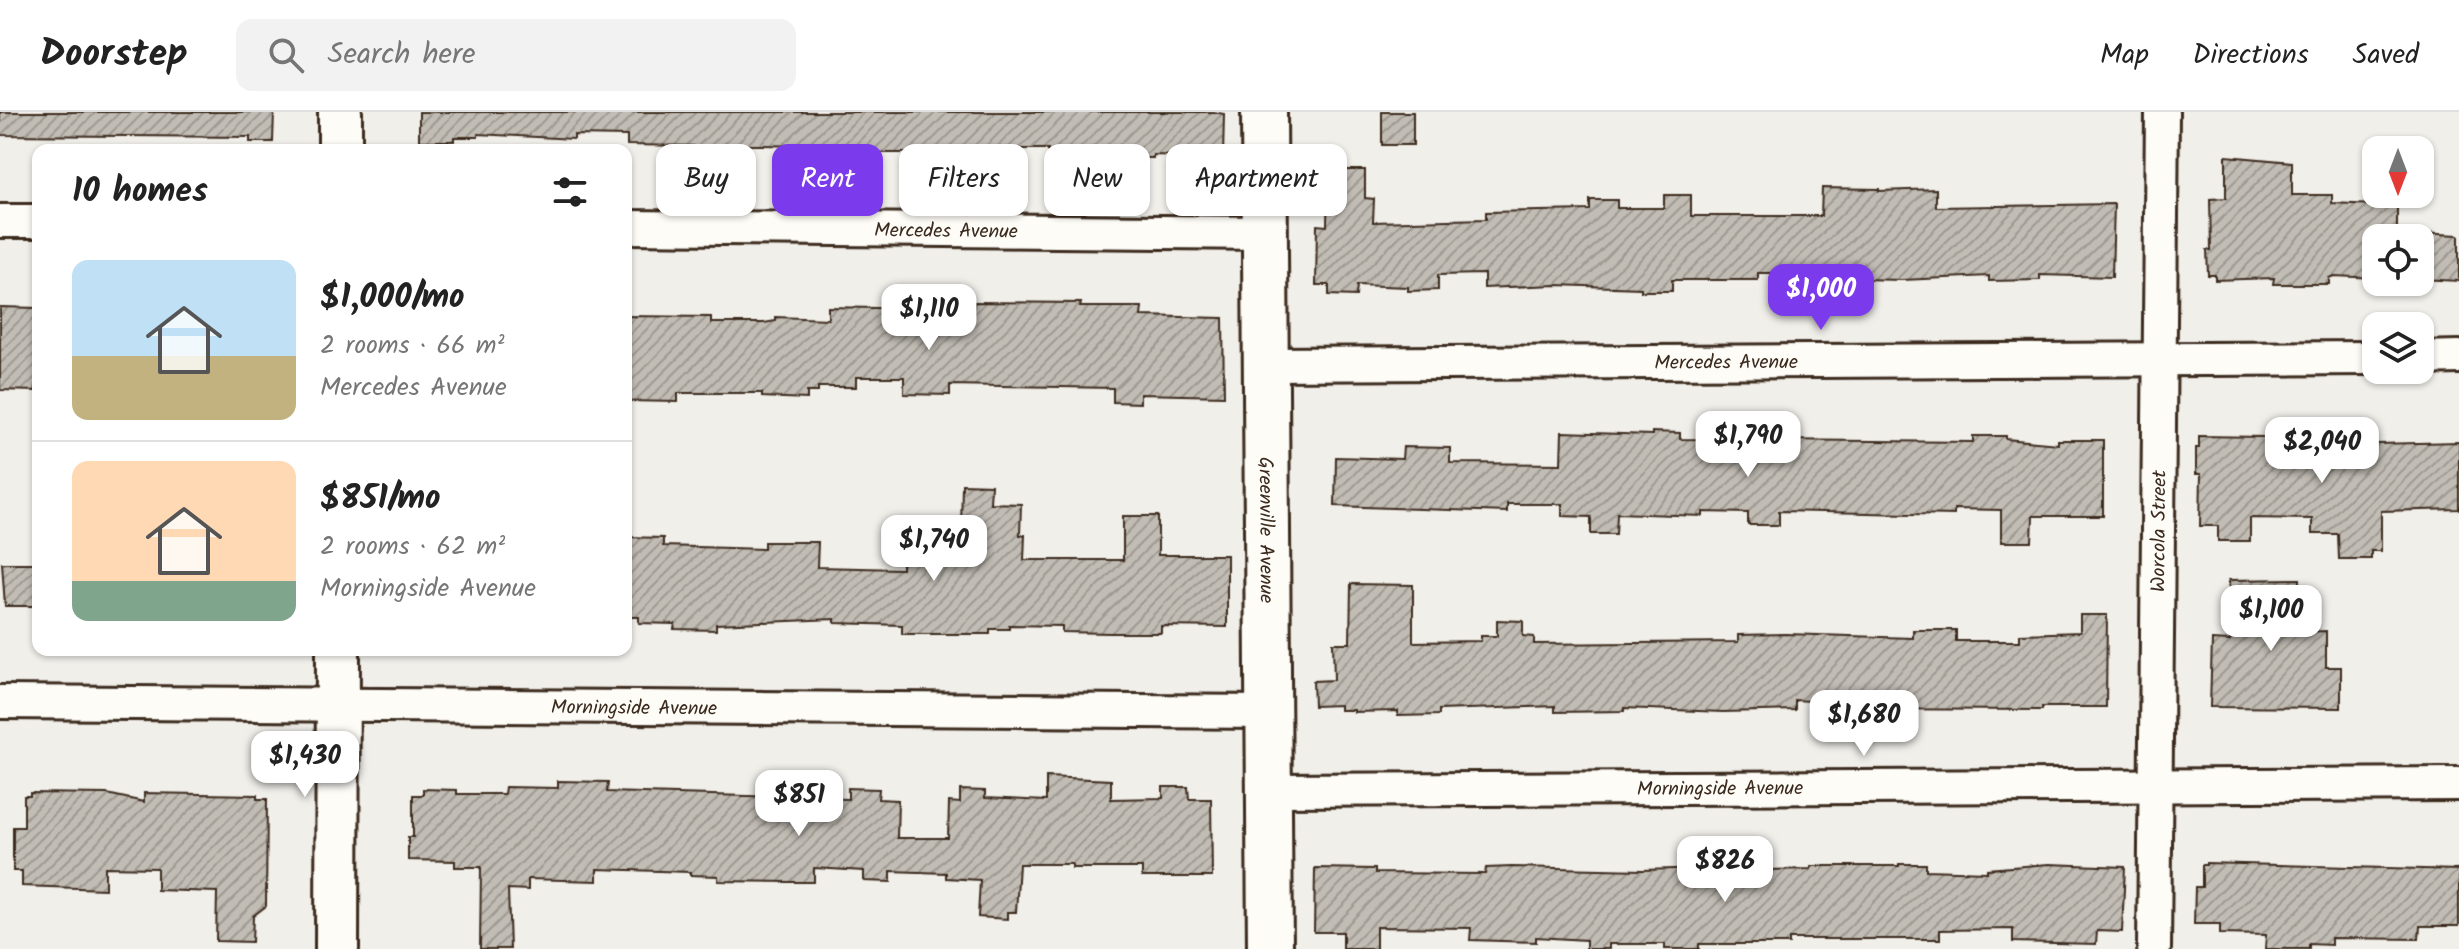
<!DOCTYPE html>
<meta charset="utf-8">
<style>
body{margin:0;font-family:Kalam,sans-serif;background:#f2f2f2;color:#222;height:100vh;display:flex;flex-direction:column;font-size:30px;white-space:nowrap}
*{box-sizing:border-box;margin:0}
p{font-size:26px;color:#767676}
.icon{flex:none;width:44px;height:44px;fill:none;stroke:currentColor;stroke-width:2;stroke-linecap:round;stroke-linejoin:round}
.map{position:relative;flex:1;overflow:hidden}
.drawer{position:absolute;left:32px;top:32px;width:600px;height:512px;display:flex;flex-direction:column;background:#fff;border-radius:16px;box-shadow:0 2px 6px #0004}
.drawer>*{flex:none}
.hud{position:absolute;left:656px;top:32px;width:760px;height:72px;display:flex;gap:16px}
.needle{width:52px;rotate:180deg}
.fabs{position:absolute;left:2362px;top:24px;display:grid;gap:16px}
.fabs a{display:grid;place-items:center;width:72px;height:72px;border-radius:16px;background:#fff;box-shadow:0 2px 6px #0004;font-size:40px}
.price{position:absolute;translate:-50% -68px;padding:0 18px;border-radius:16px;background:#fff;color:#222;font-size:26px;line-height:52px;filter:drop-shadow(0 2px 4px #0008)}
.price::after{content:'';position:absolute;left:50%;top:48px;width:24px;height:18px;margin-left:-12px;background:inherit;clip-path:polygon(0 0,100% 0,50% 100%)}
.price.active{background:#7c3aed;color:#fff}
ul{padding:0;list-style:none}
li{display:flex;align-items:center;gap:24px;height:200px;padding:0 40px}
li+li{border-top:2px solid #e0e0e0}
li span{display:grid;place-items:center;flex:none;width:224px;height:160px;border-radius:16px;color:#555}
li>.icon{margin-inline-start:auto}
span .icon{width:96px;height:96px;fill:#fffc;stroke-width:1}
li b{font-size:34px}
h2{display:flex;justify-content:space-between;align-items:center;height:96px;padding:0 40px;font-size:34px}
.chip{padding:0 28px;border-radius:16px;background:#fff;box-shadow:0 2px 6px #0004;font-size:28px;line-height:72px}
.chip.active{background:#7c3aed;color:#fff}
header{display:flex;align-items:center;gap:48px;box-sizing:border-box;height:112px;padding:0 40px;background:#fff;border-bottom:2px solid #e0e0e0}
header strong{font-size:38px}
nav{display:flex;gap:44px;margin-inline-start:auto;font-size:28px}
.search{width:560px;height:72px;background:#f2f2f2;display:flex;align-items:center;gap:20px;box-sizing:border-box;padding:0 28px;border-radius:16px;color:#767676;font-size:30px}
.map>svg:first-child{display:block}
</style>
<header>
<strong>Doorstep</strong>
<div class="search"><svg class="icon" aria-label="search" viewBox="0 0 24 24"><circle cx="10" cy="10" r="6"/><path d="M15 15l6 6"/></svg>Search here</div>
<nav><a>Map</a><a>Directions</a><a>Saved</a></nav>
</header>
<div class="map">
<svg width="2459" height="837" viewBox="0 0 2459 837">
<defs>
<pattern id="building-hatch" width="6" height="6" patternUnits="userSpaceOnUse" patternTransform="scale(2)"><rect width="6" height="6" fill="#c1bcb4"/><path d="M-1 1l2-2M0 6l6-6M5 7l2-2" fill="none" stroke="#9e9992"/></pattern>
</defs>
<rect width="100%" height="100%" fill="#f1efea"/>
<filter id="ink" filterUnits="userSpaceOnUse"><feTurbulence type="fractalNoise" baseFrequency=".0125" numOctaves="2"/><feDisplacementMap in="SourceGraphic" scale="16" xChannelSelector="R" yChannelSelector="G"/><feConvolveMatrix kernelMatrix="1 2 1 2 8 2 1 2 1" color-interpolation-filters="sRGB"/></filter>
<g filter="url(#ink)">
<g fill="url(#building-hatch)" stroke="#3b2a1e" stroke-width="2">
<polygon points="0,0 274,0 273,30 250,30 250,25 0,23"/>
<polygon points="419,0 1214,0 1224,2 1223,45 1153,43 1153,46 1093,46 1093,50 1048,50 1048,37 929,37 929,41 830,41 830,35 764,33 725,33 725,41 694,41 694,34 627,33 627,24 574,23 574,27 478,22 478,25 454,25 454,29 419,29"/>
<rect x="1382" y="0" width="31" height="33"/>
<polygon points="2226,44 2292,50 2292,83 2332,83 2332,91 2397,94 2397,120 2459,123 2459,169 2420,167 2420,126 2376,126 2376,166 2334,164 2329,166 2329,172 2273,172 2274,166 2215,168 2215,163 2208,163 2207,138 2211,138 2210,87 2226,86"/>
<polygon points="1328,58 1365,58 1365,86 1374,87 1373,110 1486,107 1486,100 1590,98 1590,88 1617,88 1617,96 1664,96 1664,83 1691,83 1691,104 1821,104 1822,76 1879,77 1879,79 1936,77 1936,95 2114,92 2112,165 2040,163 2040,168 1989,169 1989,164 1902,168 1819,166 1819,161 1758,161 1758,168 1672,168 1672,179 1641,179 1641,176 1556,173 1484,176 1484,162 1438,163 1438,178 1408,179 1408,175 1357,173 1356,184 1329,183 1329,173 1316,173 1317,113 1327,114"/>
<polygon points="974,190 1081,191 1080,195 1142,195 1141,204 1223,206 1224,284 1140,282 1140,291 1113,290 1113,276 950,273 950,283 904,282 904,265 856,265 856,275 818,275 818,280 807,280 807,287 762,285 762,281 678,281 678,290 626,289 626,204 711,205 711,211 764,211 776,209 776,205 828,207 828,195 973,198"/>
<polygon points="0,195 38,196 36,279 0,278"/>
<polygon points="1562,320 1652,323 1652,320 1680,321 1680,327 1973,330 1973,324 2006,324 2006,327 2058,332 2058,328 2103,328 2103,404 2033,404 2032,430 2001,430 2001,398 1954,397 1954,403 1779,399 1779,413 1748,413 1748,401 1703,400 1703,404 1617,401 1616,422 1591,422 1591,405 1562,404 1562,392 1507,392 1507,400 1335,394 1336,345 1402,347 1403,335 1450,336 1450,351 1561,352"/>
<polygon points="2199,324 2335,326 2335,333 2459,330 2459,397 2381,399 2381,439 2371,439 2371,447 2339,447 2338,422 2312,422 2312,407 2250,406 2250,429 2218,429 2218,414 2200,414 2201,362 2196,362 2196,336 2199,336"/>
<polygon points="962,372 991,373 990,391 1021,392 1020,423 1025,423 1024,448 1123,448 1123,404 1158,404 1158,443 1227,443 1227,515 1161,514 1161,521 1110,521 1062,520 1062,514 1009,513 1009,517 990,517 990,522 902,522 902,513 835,511 835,507 716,512 716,518 674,517 675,512 639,511 639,505 626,505 626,425 663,426 663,434 764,437 764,430 818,430 817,455 902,457 902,435 918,435 918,418 961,418"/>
<polygon points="2,451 38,451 38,494 5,494"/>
<polygon points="2300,467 2300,520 2326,519 2326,555 2341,555 2341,596 2210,595 2212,528 2230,529 2229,468"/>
<polygon points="1351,472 1413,473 1413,530 1481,529 1481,524 1497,524 1497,508 1523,509 1523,524 1534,525 1534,532 1738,530 1738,523 1786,522 1913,526 1913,518 1956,518 1956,529 2020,529 2020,522 2080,520 2080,503 2107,503 2106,595 2042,595 2042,598 1842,597 1842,591 1795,588 1795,598 1723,600 1624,596 1624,599 1555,600 1555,594 1439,598 1439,603 1398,604 1398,599 1354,600 1354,598 1340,598 1340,593 1314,594 1313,569 1334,568 1333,531 1350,531"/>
<polygon points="1046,665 1111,668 1111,687 1163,686 1163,675 1188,675 1189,687 1211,687 1212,765 1142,765 1142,756 1072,756 1072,752 1019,752 1016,800 1007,800 1007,807 978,805 980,768 946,766 946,761 891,759 891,770 864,769 864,759 814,756 814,770 789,770 718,769 718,764 690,763 690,760 597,757 597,769 528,767 528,778 508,777 510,837 480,837 481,755 455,755 455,749 408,748 408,725 413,725 413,683 423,683 423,677 457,678 457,682 504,682 505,675 558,676 558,669 608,670 607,680 848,687 848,676 879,677 878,687 898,688 897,726 948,726 949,690 960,691 960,678 985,679 985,686 1046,689"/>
<polygon points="30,681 107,682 144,690 144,681 257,683 257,687 267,687 266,794 253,804 252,830 216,829 217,780 157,778 157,756 105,755 105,777 22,774 22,759 13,759 13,715 24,715 24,684 30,684"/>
<polygon points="2206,751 2459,758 2459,814 2420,814 2419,827 2331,826 2331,833 2309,832 2309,837 2265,837 2266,823 2220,822 2220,812 2194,812 2195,775 2202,775 2202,753 2206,753"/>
<polygon points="1899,752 1926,752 1926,758 1987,760 1987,757 2049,752 2125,755 2122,820 2097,819 2096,832 2013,830 2013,817 1940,818 1940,827 1789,827 1789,832 1699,832 1699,837 1665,837 1665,832 1609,832 1609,837 1586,837 1586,828 1536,825 1536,830 1470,828 1471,816 1376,815 1376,837 1343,837 1343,820 1314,820 1315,756 1375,757 1375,761 1485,762 1486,756 1512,755 1643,758 1703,756 1703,759 1766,755 1766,758 1811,757 1811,754 1899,754"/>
</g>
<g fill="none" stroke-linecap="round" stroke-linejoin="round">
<g stroke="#3b2a1e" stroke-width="38">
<g id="minor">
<polyline points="0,109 38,109"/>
<path id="s1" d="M626,115L1266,121"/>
<polyline points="2420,246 2459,245"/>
<path id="s2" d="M1266,252L2376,246"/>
<path id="s3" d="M0,590L1267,600"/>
<path id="s4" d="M1268,678L2459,672"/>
<path id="s5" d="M2154,837L2162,0"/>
</g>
</g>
<g stroke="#3b2a1e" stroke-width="48">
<g id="tertiary">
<polyline points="340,38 340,0"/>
<polyline points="337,837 338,538"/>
</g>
</g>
<g stroke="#3b2a1e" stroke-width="50">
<g id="secondary">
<path id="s6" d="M1264,0L1270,837"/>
</g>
</g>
<use href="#minor" stroke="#fdfcf7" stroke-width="32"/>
<use href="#tertiary" stroke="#fdfcf7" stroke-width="42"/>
<use href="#secondary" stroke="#fdfcf7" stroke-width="44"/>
</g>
</g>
<g text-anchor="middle" stroke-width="8" stroke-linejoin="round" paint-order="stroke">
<g font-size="20" fill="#3b2a1e" stroke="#fdfcf7">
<text dy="7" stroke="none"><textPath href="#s1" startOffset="320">Mercedes Avenue</textPath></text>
<text dy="7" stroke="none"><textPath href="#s2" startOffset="460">Mercedes Avenue</textPath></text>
<text dy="7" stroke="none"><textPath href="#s5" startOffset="418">Worcola Street</textPath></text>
<text dy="7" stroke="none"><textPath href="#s6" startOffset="418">Greenville Avenue</textPath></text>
<text dy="7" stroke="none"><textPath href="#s3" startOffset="634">Morningside Avenue</textPath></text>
<text dy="7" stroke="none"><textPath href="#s4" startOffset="452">Morningside Avenue</textPath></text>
</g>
</g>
</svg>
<div class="fabs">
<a><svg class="needle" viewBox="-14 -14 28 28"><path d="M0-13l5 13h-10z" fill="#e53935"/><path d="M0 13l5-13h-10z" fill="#767676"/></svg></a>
<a><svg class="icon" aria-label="locate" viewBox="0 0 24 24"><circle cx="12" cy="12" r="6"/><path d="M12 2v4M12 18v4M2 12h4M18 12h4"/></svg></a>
<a><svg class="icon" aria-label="layers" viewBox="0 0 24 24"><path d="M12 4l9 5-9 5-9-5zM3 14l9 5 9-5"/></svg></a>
</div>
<b class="price active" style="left:1821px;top:220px">$1,000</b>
<b class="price" style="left:929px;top:240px">$1,110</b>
<b class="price" style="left:1748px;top:367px">$1,790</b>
<b class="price" style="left:2322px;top:373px">$2,040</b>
<b class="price" style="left:934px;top:471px">$1,740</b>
<b class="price" style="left:2271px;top:541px">$1,100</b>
<b class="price" style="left:1864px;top:646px">$1,680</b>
<b class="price" style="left:305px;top:687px">$1,430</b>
<b class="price" style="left:799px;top:726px">$851</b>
<b class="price" style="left:1725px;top:792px">$826</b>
<div class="hud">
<a class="chip">Buy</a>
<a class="chip active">Rent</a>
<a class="chip">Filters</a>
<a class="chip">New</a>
<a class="chip">Apartment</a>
</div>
<section class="drawer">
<h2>10 homes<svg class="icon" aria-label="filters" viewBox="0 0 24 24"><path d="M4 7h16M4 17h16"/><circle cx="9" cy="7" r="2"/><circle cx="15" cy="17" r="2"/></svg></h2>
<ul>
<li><span style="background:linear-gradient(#bfe0f5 60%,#c2b280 0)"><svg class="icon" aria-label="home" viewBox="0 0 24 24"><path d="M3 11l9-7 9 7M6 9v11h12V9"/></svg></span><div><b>$1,000/mo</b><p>2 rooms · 66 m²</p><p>Mercedes Avenue</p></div></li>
<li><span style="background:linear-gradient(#ffd9b3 75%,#7fa58c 0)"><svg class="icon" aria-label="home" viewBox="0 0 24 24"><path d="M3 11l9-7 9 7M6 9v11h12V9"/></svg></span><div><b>$851/mo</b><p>2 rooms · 62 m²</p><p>Morningside Avenue</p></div></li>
</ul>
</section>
</div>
